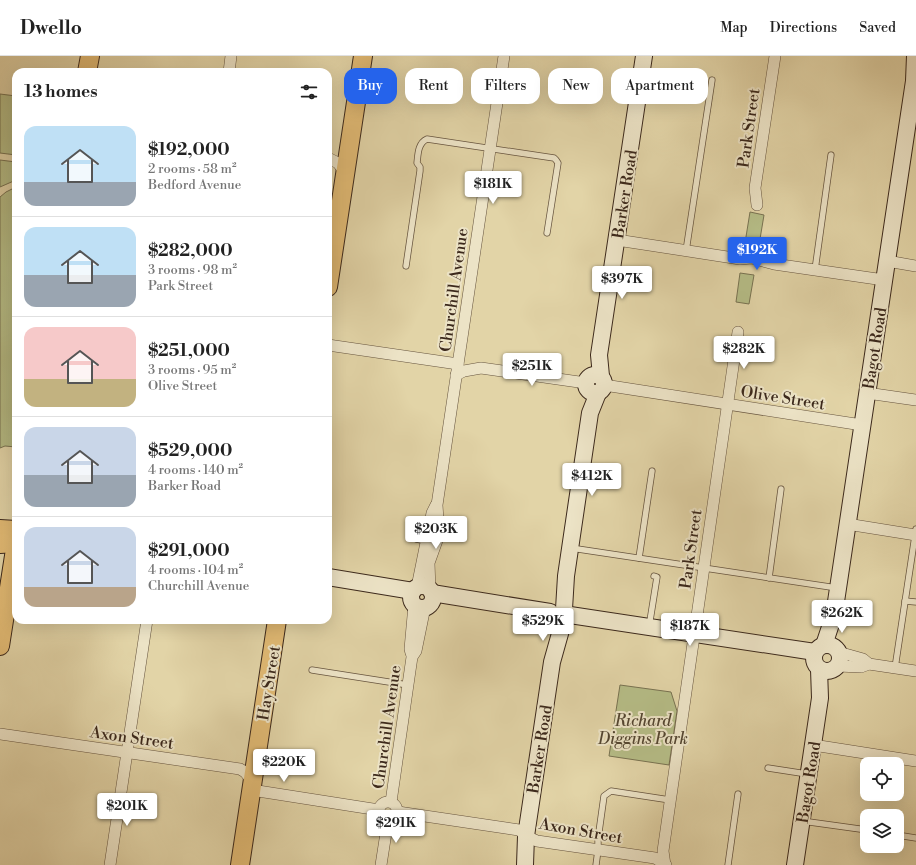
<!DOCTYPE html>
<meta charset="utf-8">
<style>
body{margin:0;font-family:"Libre Bodoni",serif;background:#f6f6f6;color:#222;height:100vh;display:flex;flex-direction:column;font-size:15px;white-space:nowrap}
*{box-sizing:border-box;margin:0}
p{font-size:13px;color:#767676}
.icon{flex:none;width:22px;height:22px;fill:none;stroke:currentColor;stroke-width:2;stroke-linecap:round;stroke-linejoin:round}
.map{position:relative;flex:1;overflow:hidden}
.panel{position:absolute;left:12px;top:12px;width:320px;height:556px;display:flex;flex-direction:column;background:#fff;border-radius:12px;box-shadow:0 4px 16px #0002}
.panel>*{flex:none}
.guide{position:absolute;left:344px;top:12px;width:380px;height:36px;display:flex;gap:8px}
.controls{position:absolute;left:860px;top:701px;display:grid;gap:8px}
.controls a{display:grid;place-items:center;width:44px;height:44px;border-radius:8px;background:#fff;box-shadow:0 4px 16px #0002;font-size:20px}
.price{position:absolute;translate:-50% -34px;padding:0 9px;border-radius:4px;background:#fff;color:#222;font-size:13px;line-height:26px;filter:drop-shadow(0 1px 2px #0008)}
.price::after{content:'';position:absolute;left:50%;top:24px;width:12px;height:9px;margin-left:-6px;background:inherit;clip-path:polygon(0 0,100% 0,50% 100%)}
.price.on{background:#2563eb;color:#fff}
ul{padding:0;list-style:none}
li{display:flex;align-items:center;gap:12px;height:100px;padding:0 12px}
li+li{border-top:1px solid #e0e0e0}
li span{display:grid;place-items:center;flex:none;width:112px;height:80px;border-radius:12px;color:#555}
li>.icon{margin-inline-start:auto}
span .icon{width:48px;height:48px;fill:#fffc;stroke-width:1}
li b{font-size:17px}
h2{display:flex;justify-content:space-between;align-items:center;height:48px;padding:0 12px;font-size:17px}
.chip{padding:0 14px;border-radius:12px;background:#fff;box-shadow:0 4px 16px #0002;font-size:14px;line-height:36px}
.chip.on{background:#2563eb;color:#fff}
header{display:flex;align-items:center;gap:24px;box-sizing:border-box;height:56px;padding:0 20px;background:#fff;border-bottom:1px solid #e0e0e0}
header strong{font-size:19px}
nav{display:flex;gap:22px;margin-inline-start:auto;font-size:14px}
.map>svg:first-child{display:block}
</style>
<header>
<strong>Dwello</strong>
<nav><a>Map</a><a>Directions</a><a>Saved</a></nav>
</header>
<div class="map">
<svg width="916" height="809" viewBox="0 0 916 809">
<rect width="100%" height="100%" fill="#e2d4a7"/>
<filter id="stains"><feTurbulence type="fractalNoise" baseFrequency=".005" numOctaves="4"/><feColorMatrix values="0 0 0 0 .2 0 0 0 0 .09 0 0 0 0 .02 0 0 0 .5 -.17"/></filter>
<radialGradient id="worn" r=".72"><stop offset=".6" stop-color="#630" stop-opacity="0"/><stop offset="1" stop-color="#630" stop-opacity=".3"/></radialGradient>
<g fill="#b5bc86" stroke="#787251">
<polygon points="0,38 16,40 16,99 0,97"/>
<polygon points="0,104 16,106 16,124 0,131"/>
<polygon points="16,131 16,391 5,390 0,392 0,141 6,136"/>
<polygon points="750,156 764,159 759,189 745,187"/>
<polygon points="740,217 754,219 749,248 736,246"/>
<polygon points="620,629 671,636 677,655 669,709 609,700"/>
</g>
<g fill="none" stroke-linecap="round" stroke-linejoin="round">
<g stroke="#66543f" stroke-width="7">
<g id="lane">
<polyline points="686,195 712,24"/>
<path d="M406,210L420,115V111L417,107C418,98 418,87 427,83L554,102L556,104L558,107L547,177"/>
<polyline points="815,214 831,99"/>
<polyline points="416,483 426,485"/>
<polyline points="571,492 837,532"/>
<polyline points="639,502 652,415"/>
<polyline points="769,522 781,433"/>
<polyline points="905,545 916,546"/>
<polyline points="649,571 657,521 654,520"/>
<polyline points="895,612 916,473"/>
<polyline points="312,614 408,629"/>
<polyline points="768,712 807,718"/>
<polyline points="802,765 867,774"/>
<polyline points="897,779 916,782"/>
<polyline points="596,809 598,794 598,783 604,740 611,735 670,744"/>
<polyline points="728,809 738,738"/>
</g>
</g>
<g stroke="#66543f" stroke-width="12">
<g id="street">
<polyline points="229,16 231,0"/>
<polyline points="328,102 338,107 345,116"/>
<polyline points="757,149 755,132 775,0"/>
<polyline points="617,184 740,203 752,202 774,208 884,224"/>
<polyline points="887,205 916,210"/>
<polyline points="328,289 458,308"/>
<polyline points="456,319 464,315 481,312 586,327"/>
<polyline points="604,329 862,369"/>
<polyline points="867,337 916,344"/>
<polyline points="847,468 916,479"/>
<polyline points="417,531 432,457 436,449"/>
<polyline points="430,534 429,507 439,479 437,449 504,0"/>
<polyline points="838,596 863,603 869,608"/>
<polyline points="411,597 410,593 414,549"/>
<polyline points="838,610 861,611 869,608 916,615"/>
<polyline points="0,678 240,713 245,716 253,726"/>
<polyline points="813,689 916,705"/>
<polyline points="252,734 379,754"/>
<circle cx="388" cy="755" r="9"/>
<polyline points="391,746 412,601 416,595 425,551"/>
<polyline points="398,756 519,774 526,780 537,785 655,802 666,809"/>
<polyline points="110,809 147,564"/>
<polyline points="381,809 388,764"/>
<polyline points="665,809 663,795 738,276"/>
</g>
</g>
<g stroke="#3c291c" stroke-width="18">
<g id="secondary">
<circle cx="595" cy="328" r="9"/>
<polyline points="601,320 599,299 644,0"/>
<polyline points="328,521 413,535"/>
<circle cx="422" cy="541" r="11"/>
<polyline points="432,537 550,556"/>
<polyline points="564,553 566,520 590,357 598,337"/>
<polyline points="570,559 815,596"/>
<circle cx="827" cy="602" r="13"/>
<polyline points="824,589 834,559 914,25 915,0"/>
<polyline points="525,809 526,780 552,606 561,574"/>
<polyline points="795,809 820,642 819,613"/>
</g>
</g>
<g stroke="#3c291c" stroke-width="20">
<g id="primary">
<polyline points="87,16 90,0"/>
<polyline points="328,231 363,0"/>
<polyline points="0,473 16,474"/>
<polyline points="0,488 16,487"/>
<polyline points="0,590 16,487"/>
<polyline points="240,809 277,564"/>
</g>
</g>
<use href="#lane" stroke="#ece3c6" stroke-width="5.5"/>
<use href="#street" stroke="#ece3c6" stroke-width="11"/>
<use href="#secondary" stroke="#ece3c6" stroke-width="16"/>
<use href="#primary" stroke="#e1ba74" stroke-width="18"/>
</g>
<g text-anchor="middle" stroke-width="4" stroke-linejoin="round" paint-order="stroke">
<g font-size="16" fill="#3c291c" stroke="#ece3c6">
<text transform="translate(748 72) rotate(-82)" y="6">Park Street</text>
<text transform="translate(624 138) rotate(-81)" y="6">Barker Road</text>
<text transform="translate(453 234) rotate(-82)" y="6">Churchill Avenue</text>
<text transform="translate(874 292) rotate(-81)" y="6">Bagot Road</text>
<text transform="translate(783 341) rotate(9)" y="6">Olive Street</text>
<text transform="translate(690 493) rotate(-82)" y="6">Park Street</text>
<text transform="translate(268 627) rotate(-81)" y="6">Hay Street</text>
<text transform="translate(386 671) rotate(-82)" y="6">Churchill Avenue</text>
<text transform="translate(132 681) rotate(8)" y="6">Axon Street</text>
<text transform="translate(539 693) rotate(-81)" y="6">Barker Road</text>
<text transform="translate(808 726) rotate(-81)" y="6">Bagot Road</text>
<text transform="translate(581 774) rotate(10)" y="6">Axon Street</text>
</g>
<g font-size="16" font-style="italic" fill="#544631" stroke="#ece3c6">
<text x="643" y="670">Richard<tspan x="643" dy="18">Diggins Park</tspan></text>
</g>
</g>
<rect width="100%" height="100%" filter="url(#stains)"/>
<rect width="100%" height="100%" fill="url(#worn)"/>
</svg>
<div class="controls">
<a><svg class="icon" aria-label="locate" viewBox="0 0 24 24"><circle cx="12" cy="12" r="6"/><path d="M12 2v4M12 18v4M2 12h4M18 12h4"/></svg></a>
<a><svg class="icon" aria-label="layers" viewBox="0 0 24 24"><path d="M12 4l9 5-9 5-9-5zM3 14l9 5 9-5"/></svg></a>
</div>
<b class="price" style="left:493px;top:149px">$181K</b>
<b class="price on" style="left:757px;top:215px">$192K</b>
<b class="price" style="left:622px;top:244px">$397K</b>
<b class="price" style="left:744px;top:314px">$282K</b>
<b class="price" style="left:532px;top:331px">$251K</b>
<b class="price" style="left:592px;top:441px">$412K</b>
<b class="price" style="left:436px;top:494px">$203K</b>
<b class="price" style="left:842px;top:578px">$262K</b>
<b class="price" style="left:543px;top:586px">$529K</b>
<b class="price" style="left:690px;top:591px">$187K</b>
<b class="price" style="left:284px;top:727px">$220K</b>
<b class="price" style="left:127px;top:771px">$201K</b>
<b class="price" style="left:396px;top:788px">$291K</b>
<div class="guide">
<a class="chip on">Buy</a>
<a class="chip">Rent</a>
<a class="chip">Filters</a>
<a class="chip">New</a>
<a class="chip">Apartment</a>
</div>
<section class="panel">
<h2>13 homes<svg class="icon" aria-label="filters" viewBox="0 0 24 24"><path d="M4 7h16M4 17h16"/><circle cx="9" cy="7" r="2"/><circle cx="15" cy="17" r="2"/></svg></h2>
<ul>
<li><span style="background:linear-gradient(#bfe0f5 70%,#9aa5b1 0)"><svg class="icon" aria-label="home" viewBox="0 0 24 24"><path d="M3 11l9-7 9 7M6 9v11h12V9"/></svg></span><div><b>$192,000</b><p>2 rooms · 58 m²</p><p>Bedford Avenue</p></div></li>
<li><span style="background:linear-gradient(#bfe0f5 60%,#9aa5b1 0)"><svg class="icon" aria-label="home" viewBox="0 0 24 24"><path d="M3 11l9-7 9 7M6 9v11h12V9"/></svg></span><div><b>$282,000</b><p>3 rooms · 98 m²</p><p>Park Street</p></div></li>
<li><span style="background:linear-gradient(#f6c9c9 65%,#c2b280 0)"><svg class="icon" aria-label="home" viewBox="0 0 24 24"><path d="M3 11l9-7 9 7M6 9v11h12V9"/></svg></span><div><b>$251,000</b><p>3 rooms · 95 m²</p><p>Olive Street</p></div></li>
<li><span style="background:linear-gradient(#c9d6e8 60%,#9aa5b1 0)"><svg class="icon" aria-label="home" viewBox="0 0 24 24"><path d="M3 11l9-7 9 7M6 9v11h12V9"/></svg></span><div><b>$529,000</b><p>4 rooms · 140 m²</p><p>Barker Road</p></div></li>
<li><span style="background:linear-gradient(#c9d6e8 75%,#b9a48a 0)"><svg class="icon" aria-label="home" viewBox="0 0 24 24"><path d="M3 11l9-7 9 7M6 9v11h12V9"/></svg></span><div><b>$291,000</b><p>4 rooms · 104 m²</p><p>Churchill Avenue</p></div></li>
</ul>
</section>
</div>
